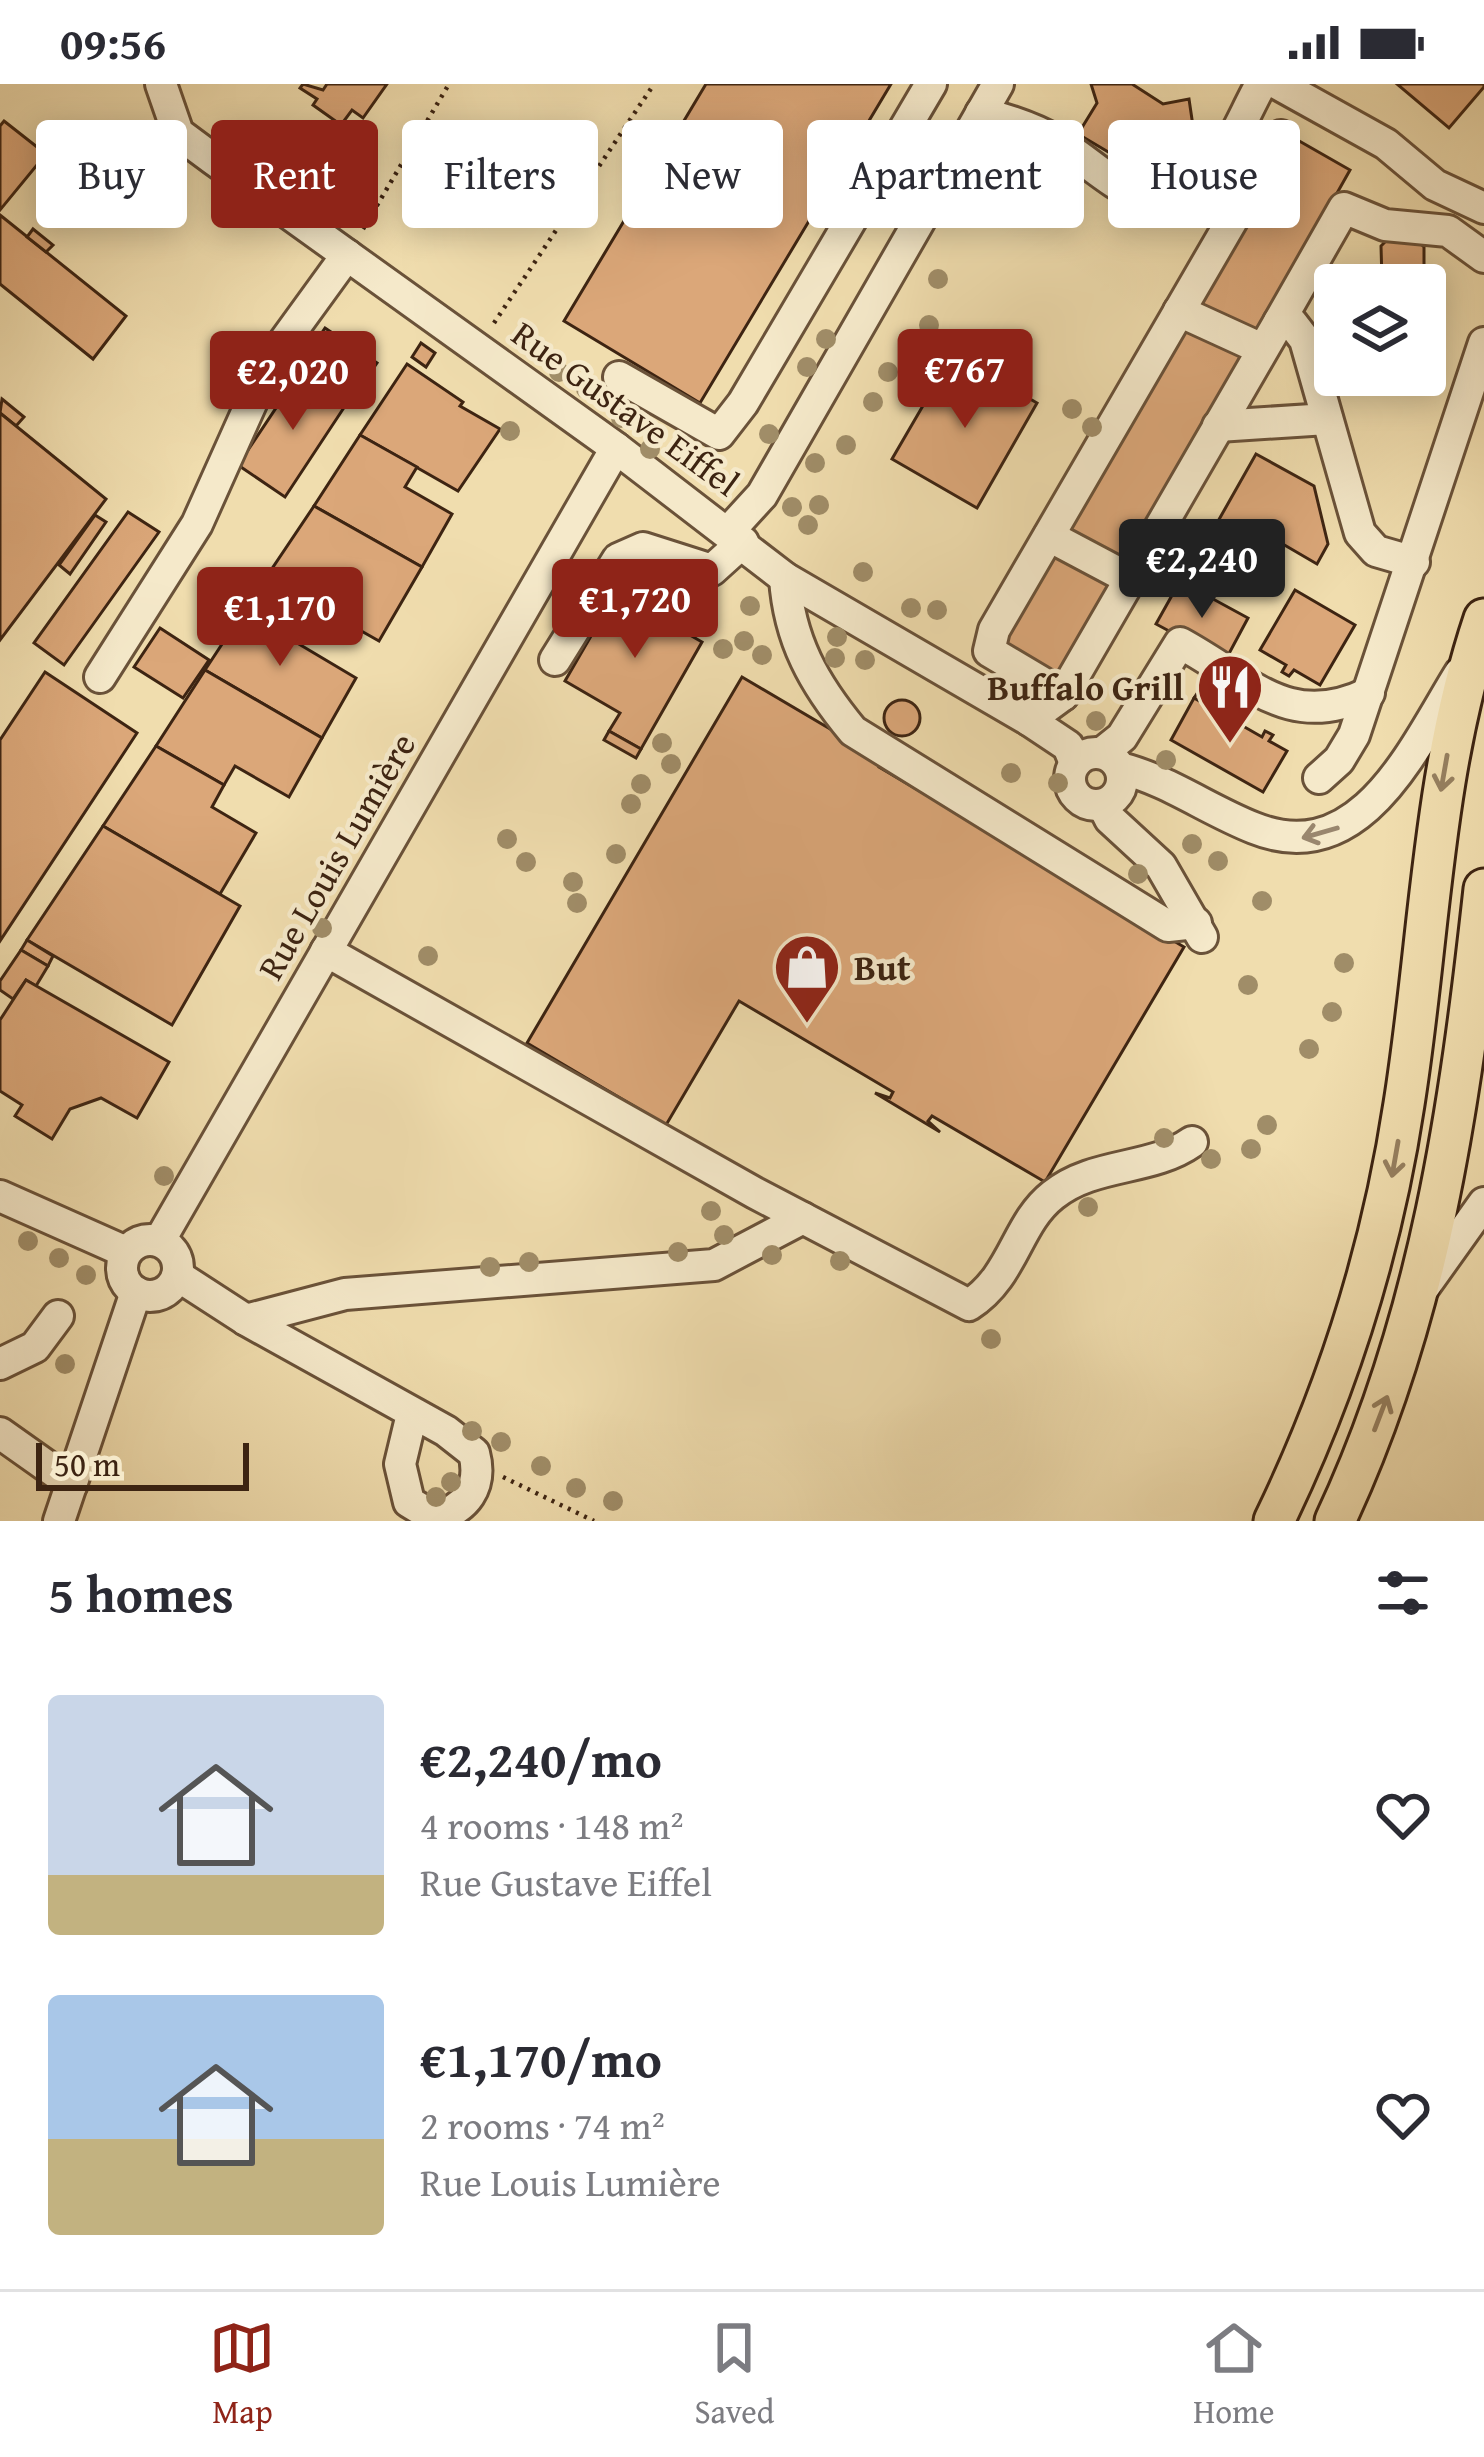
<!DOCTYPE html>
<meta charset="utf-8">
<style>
body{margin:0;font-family:"Gentium Book Plus",serif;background:#f2f2f3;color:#2b2b33;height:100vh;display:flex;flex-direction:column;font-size:45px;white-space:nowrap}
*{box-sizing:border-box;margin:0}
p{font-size:39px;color:#7c7c81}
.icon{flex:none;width:66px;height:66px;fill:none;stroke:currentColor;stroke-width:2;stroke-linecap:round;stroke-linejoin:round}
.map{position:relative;height:1437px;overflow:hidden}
.sheet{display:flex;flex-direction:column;background:#fff;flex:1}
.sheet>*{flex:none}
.banner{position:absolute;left:36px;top:36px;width:1413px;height:108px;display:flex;gap:24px}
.fabs{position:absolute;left:1314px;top:180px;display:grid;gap:24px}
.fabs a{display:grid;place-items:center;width:132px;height:132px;border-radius:12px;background:#fff;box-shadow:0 6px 30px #0003;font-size:60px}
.scale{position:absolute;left:36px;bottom:30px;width:213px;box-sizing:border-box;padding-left:12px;border:6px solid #3d2412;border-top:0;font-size:33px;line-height:42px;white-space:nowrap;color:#3d2412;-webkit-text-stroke:9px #f5e9ca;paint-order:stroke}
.price{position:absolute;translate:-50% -102px;padding:0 27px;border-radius:12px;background:#8f2418;color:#fff;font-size:39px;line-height:78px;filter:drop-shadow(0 3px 6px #0008)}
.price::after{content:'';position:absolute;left:50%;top:72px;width:36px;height:27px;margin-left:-18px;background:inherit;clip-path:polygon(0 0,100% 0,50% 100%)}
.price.current{background:#222;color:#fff}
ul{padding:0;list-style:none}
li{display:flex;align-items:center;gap:36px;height:300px;padding:0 48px}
li span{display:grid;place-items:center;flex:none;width:336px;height:240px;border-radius:12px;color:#555}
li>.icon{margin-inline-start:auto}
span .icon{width:144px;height:144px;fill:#fffc;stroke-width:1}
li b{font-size:51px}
h2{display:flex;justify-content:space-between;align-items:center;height:144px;padding:0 48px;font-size:51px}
.chip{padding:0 42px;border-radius:12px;background:#fff;box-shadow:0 6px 30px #0003;font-size:42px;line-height:108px}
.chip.current{background:#8f2418;color:#fff}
.status{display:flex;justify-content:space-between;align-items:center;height:84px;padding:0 60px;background:#fff;direction:ltr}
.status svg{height:33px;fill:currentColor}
.tab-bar{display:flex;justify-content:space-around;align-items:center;height:168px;border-top:3px solid #e1e1e2;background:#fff;font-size:33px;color:#7c7c81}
.tab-bar a{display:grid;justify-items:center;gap:6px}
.tab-bar .current{color:#8f2418}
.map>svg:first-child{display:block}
</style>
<div class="status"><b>09:56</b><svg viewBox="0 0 49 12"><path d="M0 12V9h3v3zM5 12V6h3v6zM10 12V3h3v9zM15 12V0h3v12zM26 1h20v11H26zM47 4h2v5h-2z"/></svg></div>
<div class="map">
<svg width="1484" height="1437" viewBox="0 0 1484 1437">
<rect width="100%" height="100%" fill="#f0ddae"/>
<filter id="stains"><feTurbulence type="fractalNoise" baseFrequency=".00167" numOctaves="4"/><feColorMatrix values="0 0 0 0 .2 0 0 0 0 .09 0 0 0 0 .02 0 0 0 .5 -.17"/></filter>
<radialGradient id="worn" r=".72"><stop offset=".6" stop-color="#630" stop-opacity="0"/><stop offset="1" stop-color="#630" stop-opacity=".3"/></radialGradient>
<g fill="#dba779" stroke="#3d2412" stroke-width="3">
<polygon points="303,0 323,6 327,0 387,0 363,34 352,26 341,41 313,21 317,15 300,4"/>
<polygon points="706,0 891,0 700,319 564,237"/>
<polygon points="1091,0 1132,0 1163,20 1189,15 1194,49 1155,55 1133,42 1115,72 1078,50 1097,19"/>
<polygon points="1397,0 1484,0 1484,3 1449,44"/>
<polygon points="4,37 46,70 0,126 0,42"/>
<polygon points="1294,54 1350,86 1256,253 1199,220"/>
<polygon points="0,131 126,232 93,275 0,200"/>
<polygon points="33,145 53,161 46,168 27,153"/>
<polygon points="1414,153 1424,163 1424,188 1409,201 1368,201 1382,197 1381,162 1389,154"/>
<polygon points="1187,242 1243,274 1126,478 1069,446"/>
<polygon points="325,244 377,279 351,317 299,283"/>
<polygon points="421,259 435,269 426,283 412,273"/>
<polygon points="1425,264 1432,271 1432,300 1426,306 1347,307 1347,291 1425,291"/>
<polygon points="953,270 1037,319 977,424 892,375"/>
<polygon points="407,280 463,318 460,322 500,345 458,407 360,351"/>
<polygon points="302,285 349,316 285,413 238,381"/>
<polygon points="2,315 24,333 16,342 0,329"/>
<polygon points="0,329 106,415 0,556"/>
<polygon points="360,351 417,383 405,403 452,430 422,483 314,422"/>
<polygon points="1256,370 1314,402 1328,460 1317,480 1281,459 1260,495 1204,462"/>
<polygon points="314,422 422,483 379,557 303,514 292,532 255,510"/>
<polygon points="128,428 159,448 64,581 34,559"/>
<polygon points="95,431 106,438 70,490 59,481"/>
<polygon points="1056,469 1113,502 1060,595 1003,562"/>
<polygon points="624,495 684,530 676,543 702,558 641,665 609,647 620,629 565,597"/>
<polygon points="1180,497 1248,534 1225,577 1156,540"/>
<polygon points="1295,506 1355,541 1320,601 1294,586 1289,592 1282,588 1286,581 1260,566"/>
<polygon points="255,510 292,532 282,550 356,594 322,654 205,586"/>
<polygon points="160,544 209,576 183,614 134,583"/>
<polygon points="205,586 322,654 289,713 235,682 224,701 156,662"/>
<polygon points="45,588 137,649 0,857 0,656"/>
<polygon points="742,593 881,675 879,683 1184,863 1045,1098 932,1032 928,1037 940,1048 875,1009 890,1014 893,1008 739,917 666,1041 527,959"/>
<polygon points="1202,602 1225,615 1217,628 1194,614"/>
<polygon points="1194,614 1262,653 1265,647 1273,651 1269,657 1287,667 1263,708 1171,656"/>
<circle cx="902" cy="634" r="18"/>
<polygon points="609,647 641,665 636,674 604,656"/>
<polygon points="156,662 224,701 212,723 256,749 220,810 103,742"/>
<polygon points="103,742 240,822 172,941 27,856"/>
<polygon points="27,856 53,872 48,882 21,866"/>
<polygon points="21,866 48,882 36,902 26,896 13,915 0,906 0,897"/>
<polygon points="26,896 169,978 137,1034 101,1014 70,1025 52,1055 15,1032 22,1021 0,1007 0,936"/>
</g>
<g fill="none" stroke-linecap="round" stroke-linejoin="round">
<g stroke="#6a5239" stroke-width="36">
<g id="minor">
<polyline points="161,0 178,49 213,75 616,364 785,494 1029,636 1068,662 1075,679"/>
<polyline points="1278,0 1386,60 1435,101 1484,124"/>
<path d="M981,29C1009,36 1034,44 1059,59C1099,82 1149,143 1197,103C1226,79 1243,32 1261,0"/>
<polyline points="1179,227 1262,265"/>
<polyline points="1279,238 1344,124 1385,141 1448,147 1484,173"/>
<polyline points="619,293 719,350 743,319 931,0"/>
<polyline points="1218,342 1327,335"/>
<polyline points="729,447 762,411 998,0"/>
<polyline points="1049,452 1130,495"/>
<path d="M785,494C789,556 814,600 853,647L1168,842L1196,839"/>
<polyline points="555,576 618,475 643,464 712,486 743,458"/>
<polyline points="100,593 197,440 270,277 347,171"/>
<polyline points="1063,611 989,567 994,546 1281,52"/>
<polyline points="1029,636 1063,611 1279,238 1292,239 1305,256 1360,449 1376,467 1414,478"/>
<circle cx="1096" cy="695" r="26"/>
<path d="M1102,669L1122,653L1180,559C1250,597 1289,648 1369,609"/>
<path d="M1120,684C1168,696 1208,726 1254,744C1361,787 1414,663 1460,589"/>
<polyline points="1319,694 1339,676 1354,651 1484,259"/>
<polyline points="1103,721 1110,735 1161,782 1202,853"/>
<path d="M326,867L755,1109L969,1221C1014,1192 1016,1140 1053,1111C1094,1078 1151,1087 1192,1058"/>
<polyline points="0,1112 126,1168"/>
<circle cx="150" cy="1184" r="28"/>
<polyline points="160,1156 616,364"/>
<polyline points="178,1192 246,1236 345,1210 714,1181 803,1134"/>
<polyline points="1424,1203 1484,1119"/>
<path d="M246,1236L446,1347L474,1369C483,1403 466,1426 434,1433L409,1418L400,1380L412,1330"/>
<polyline points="0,1280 35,1263 58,1232"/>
<polyline points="0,1349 72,1400"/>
<polyline points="59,1437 136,1208"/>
</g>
</g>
<g stroke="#3d2412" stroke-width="45">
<g id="major">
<path d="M1274,1437C1338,1305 1382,1165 1404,1020C1430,857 1431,693 1484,535"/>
<path d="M1335,1437C1430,1235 1460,1024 1484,805"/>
</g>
</g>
<g stroke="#3d2412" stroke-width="4.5" stroke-dasharray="3 6" stroke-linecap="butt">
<polyline points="363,145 449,0"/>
<polyline points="494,239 654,0"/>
<polyline points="503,1393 594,1437"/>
</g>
<use href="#minor" stroke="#f5e9ca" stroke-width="30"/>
<use href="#major" stroke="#f0ddae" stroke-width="39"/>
</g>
<g fill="#a08d68">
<circle cx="938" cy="195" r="10"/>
<circle cx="929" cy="241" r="10"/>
<circle cx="826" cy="255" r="10"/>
<circle cx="913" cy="262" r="10"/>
<circle cx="807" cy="283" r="10"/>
<circle cx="559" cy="288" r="10"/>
<circle cx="888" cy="288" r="10"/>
<circle cx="586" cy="305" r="10"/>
<circle cx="873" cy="318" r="10"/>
<circle cx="1072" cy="325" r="10"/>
<circle cx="621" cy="334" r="10"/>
<circle cx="1092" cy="343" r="10"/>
<circle cx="510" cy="347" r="10"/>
<circle cx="769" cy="350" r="10"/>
<circle cx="846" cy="361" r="10"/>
<circle cx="650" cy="365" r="10"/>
<circle cx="815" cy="379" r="10"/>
<circle cx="819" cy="421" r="10"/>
<circle cx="792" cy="423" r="10"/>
<circle cx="808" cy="441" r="10"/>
<circle cx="863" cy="488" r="10"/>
<circle cx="750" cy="522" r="10"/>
<circle cx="911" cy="524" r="10"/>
<circle cx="937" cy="526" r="10"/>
<circle cx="837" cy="553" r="10"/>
<circle cx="744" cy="557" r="10"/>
<circle cx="723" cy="565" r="10"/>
<circle cx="762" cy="571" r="10"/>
<circle cx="835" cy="574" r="10"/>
<circle cx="865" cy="576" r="10"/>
<circle cx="1095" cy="607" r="10"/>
<circle cx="1096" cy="637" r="10"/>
<circle cx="662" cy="659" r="10"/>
<circle cx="1166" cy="676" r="10"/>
<circle cx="671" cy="680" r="10"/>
<circle cx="1011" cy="689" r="10"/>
<circle cx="1058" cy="699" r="10"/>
<circle cx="641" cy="700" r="10"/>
<circle cx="631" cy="720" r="10"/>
<circle cx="507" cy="755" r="10"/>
<circle cx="1192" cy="760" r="10"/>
<circle cx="616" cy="770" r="10"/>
<circle cx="1218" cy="777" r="10"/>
<circle cx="526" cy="778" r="10"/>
<circle cx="1138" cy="790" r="10"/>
<circle cx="573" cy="798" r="10"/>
<circle cx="1262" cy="817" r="10"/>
<circle cx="577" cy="819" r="10"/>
<circle cx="322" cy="844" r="10"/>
<circle cx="428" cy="872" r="10"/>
<circle cx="1344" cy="879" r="10"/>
<circle cx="1248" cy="901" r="10"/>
<circle cx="1332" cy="928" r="10"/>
<circle cx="1309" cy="965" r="10"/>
<circle cx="1267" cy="1041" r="10"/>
<circle cx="1164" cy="1054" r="10"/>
<circle cx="1251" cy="1065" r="10"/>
<circle cx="1211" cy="1075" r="10"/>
<circle cx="164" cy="1092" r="10"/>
<circle cx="1088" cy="1123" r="10"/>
<circle cx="711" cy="1127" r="10"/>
<circle cx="724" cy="1151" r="10"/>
<circle cx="28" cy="1157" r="10"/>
<circle cx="678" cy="1168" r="10"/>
<circle cx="772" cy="1171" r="10"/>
<circle cx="59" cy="1174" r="10"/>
<circle cx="840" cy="1177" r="10"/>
<circle cx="529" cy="1178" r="10"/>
<circle cx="490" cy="1183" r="10"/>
<circle cx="86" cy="1191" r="10"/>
<circle cx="991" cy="1255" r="10"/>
<circle cx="65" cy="1280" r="10"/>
<circle cx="472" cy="1347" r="10"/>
<circle cx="501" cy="1358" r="10"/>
<circle cx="541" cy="1382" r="10"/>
<circle cx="451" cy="1398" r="10"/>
<circle cx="576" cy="1404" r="10"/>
<circle cx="436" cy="1413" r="10"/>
<circle cx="613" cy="1417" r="10"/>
</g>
<defs><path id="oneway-shaft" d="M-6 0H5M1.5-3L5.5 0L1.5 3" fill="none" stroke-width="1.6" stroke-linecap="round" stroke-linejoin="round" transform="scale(3)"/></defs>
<g stroke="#968060">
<use href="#oneway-shaft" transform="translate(1444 689) rotate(100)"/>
<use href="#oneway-shaft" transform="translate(1395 1075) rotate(100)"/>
<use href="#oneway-shaft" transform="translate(1381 1329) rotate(-69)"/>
</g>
<use stroke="#99866e" href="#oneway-shaft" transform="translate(1320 749) rotate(164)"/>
<defs>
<g id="restaurant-pin" transform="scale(3.45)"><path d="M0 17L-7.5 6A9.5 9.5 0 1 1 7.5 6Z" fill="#8f2418" stroke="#f5e9ca"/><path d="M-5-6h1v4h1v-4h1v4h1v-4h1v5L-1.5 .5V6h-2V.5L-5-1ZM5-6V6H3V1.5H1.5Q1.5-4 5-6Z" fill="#fff"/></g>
<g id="shop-pin" transform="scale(3.45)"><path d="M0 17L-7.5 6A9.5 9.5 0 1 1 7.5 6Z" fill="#8f2418" stroke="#f5e9ca"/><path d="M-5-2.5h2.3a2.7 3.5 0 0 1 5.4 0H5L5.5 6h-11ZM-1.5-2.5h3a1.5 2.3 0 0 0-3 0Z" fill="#fff"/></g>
</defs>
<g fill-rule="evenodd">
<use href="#restaurant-pin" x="1230" y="603"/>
<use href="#shop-pin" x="807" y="883"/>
</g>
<g text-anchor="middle" stroke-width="9" stroke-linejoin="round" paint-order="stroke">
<g font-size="36" fill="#3d2412" stroke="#f5e9ca">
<text transform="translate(626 324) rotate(36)" y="13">Rue Gustave Eiffel</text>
<text transform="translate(336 772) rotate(-60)" y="13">Rue Louis Lumière</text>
</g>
<g font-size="36" font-weight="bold" fill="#3d2412" stroke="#f5e9ca" text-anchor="end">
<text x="1184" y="616">Buffalo Grill</text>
<text x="854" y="896" text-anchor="start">But</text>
</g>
</g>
<rect width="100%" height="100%" filter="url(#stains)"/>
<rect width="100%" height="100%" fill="url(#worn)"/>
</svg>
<div class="fabs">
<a><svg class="icon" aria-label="layers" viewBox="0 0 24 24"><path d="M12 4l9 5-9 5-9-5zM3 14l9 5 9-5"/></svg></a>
</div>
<div class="scale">50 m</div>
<b class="price" style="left:965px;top:347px">€767</b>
<b class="price" style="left:293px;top:349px">€2,020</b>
<b class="price current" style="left:1202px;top:537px">€2,240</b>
<b class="price" style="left:635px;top:577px">€1,720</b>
<b class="price" style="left:280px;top:585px">€1,170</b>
<div class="banner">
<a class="chip">Buy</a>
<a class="chip current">Rent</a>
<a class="chip">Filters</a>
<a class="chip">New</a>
<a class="chip">Apartment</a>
<a class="chip">House</a>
</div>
</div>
<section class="sheet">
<h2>5 homes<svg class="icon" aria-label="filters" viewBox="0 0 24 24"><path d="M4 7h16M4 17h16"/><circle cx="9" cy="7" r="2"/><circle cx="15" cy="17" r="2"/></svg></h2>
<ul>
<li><span style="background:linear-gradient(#c9d6e8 75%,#c2b280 0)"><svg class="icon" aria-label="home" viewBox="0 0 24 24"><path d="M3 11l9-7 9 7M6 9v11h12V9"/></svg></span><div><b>€2,240/mo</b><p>4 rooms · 148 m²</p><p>Rue Gustave Eiffel</p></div><svg class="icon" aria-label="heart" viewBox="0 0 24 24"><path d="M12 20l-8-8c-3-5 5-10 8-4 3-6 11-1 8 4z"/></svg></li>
<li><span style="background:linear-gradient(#a9c7e8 60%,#c2b280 0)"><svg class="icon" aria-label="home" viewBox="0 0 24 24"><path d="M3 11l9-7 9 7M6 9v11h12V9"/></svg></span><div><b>€1,170/mo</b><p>2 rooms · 74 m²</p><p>Rue Louis Lumière</p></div><svg class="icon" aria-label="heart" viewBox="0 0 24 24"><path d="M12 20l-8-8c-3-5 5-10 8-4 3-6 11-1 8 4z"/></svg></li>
</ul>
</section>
<nav class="tab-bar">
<a class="current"><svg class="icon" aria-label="map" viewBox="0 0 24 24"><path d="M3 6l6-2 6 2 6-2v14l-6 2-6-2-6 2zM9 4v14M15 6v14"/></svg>Map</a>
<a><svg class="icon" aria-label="saved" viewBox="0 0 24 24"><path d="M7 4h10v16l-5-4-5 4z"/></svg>Saved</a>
<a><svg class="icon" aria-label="home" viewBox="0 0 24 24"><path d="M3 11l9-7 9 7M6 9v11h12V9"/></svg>Home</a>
</nav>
